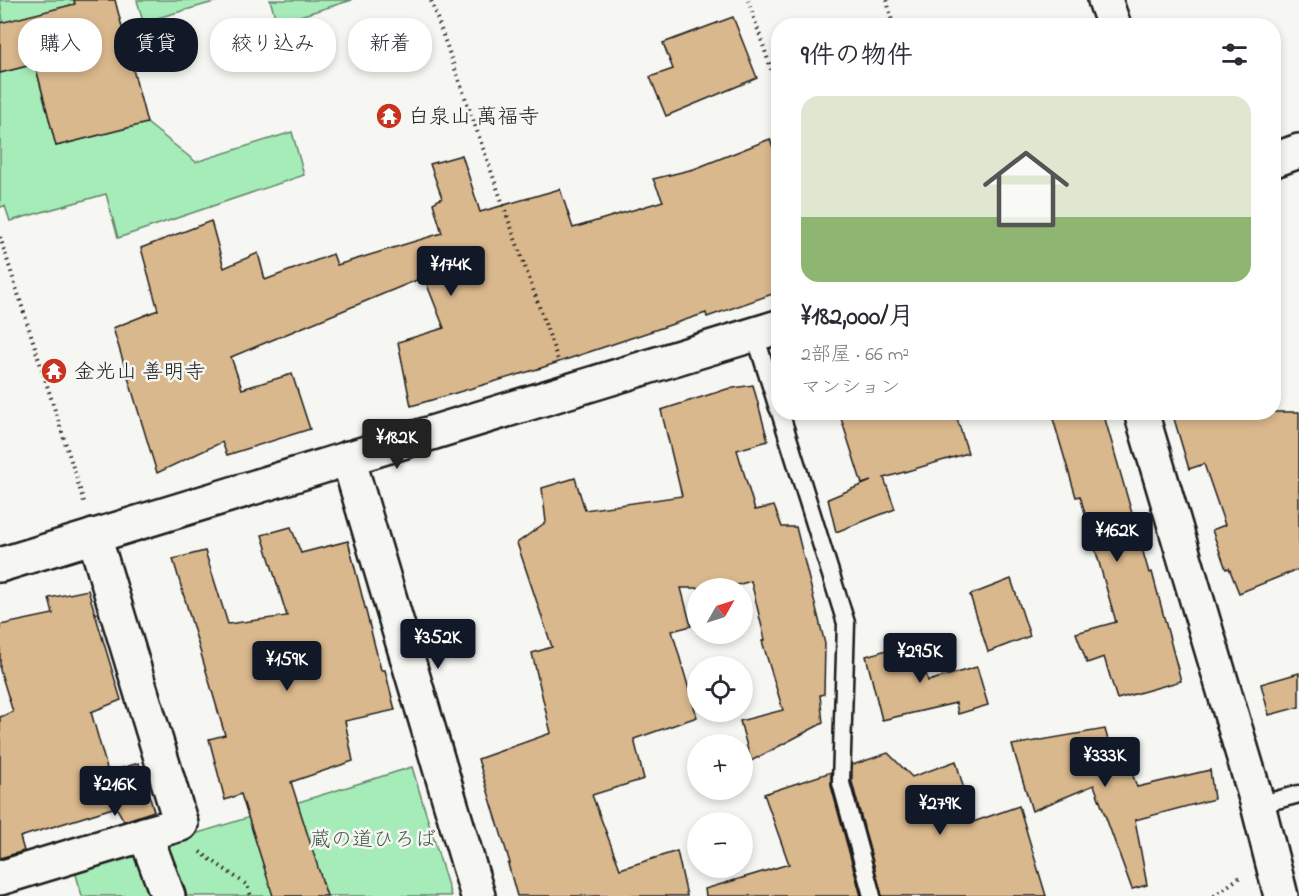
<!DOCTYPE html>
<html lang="ja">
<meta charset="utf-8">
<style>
body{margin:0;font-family:"Indie Flower","Klee One",sans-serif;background:#f7f7f7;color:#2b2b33;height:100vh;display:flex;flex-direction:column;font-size:22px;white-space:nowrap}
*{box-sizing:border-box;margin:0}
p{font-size:20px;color:#7c7c81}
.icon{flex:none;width:33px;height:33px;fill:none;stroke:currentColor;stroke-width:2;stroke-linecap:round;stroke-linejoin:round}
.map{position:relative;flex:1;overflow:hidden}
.drawer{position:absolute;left:771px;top:18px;width:510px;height:402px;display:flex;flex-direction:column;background:#fff;border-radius:24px;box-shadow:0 3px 9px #0003}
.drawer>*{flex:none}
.guide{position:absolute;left:18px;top:18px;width:570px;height:54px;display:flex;gap:12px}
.needle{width:39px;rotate:51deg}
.buttons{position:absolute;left:687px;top:578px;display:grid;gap:12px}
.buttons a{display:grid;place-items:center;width:66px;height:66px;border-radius:50%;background:#fff;box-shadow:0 3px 9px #0003;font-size:30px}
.price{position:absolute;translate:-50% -51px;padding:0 14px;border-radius:6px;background:#111827;color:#fff;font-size:20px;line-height:39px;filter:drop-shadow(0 2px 3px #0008)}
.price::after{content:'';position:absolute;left:50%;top:36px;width:18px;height:14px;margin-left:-9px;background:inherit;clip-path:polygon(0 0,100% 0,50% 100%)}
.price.active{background:#222;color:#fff}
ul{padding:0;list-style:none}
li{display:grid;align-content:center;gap:12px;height:318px;padding:0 30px}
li+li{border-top:2px solid #e1e1e2}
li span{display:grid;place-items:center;height:186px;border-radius:18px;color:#555}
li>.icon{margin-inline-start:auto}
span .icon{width:108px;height:108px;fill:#fffc;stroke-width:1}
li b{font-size:26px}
h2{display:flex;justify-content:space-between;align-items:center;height:72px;padding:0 30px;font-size:26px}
.tag{padding:0 21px;border-radius:24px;background:#fff;box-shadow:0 3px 9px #0003;font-size:21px;line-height:54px}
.tag.active{background:#111827;color:#fff}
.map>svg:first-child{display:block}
</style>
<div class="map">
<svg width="1299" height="896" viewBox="0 0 1299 896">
<rect width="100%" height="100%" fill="#f6f6f2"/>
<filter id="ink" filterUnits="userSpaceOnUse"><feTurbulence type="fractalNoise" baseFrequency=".0167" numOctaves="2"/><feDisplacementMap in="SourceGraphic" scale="12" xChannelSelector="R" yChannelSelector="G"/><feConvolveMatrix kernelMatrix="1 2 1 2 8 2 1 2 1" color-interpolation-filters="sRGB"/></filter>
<g filter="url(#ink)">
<g fill="#a6ecb8" stroke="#61846a" stroke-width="1.5">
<polygon points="0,0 74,0 75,4 3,23"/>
<polygon points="137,0 221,0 143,22"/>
<polygon points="270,0 352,0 277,23"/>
<polygon points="35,64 56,146 147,123 196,162 292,132 304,175 118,238 106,194 10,221 5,206 0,207 0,73"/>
<polygon points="412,767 451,896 82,896 75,871"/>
</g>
<g fill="#dab88d" stroke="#1c1c1c" stroke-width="1.5">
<polygon points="74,0 115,0 147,123 56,146 35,64 0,73 0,23 75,4"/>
<polygon points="733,17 757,78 666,116 650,77 673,69 663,43"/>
<polygon points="770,139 778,161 778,292 707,317 706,313 541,368 411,406 398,342 444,328 424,277 231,357 242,389 292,374 310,429 227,455 222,442 157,473 113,328 158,310 141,248 211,221 224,268 258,253 265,280 333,254 337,265 442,233 433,203 442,198 430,164 462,155 480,212 560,189 573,228 663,201 653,179 694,169"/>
<polygon points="753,385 768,441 737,450 755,510 774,506 782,527 796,527 825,644 824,694 820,695 823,723 751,761 740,721 783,710 762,641 765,640 751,581 727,588 681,588 691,626 672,631 697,717 634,739 644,779 592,795 620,869 677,851 687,896 517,896 508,864 510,863 478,759 551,733 532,653 552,647 517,543 546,522 542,488 575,478 585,510 682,496 661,410 727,389"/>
<polygon points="839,412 955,412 968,453 884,478 895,509 836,532 828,499 871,481 862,484"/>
<polygon points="1051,412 1103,412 1149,573 1152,572 1181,681 1117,699 1104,657 1087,663 1076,633 1116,622 1080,496 1076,497"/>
<polygon points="1172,412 1299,412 1299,569 1239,593 1229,568 1226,569 1212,530 1225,525 1204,464 1189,469"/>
<polygon points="291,527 301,553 348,541 381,670 385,670 395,710 345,721 353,761 291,782 327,896 273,896 241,794 225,800 209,739 225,735 173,559 205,551 228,624 287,616 262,535"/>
<polygon points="1011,579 1030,636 988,652 970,595"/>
<polygon points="88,590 121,700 91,712 108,772 139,763 154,811 124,821 116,807 20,837 24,851 0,858 0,717 13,712 0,670 0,625 53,614 49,598"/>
<polygon points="918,641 928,681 977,667 988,705 958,714 956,703 882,720 866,656"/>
<polygon points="1299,673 1299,707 1269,715 1261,684"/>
<polygon points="1105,729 1112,755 1125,753 1137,787 1210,770 1214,799 1135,820 1147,885 1132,889 1094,785 1032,811 1012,745"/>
<polygon points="888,753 912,777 956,761 973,822 1019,806 1046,896 882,896 852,782 852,765"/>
<polygon points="831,772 831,786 861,896 706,896 705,889 789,864 764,794"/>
</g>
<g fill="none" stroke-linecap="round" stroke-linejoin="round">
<g stroke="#1c1c1c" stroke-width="21">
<g id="lane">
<polyline points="755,335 778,408"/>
<polyline points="780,412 846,623 841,783 872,896"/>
<polyline points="1258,805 1299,794"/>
</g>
</g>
<g stroke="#1c1c1c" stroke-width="38">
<g id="street">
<polyline points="1105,0 1114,26"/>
<polyline points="348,458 478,896"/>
<polyline points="94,536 181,824 145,834"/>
<polyline points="0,878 145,834 168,896"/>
</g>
</g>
<g stroke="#1c1c1c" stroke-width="38">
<g id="secondary">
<polyline points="1274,160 1299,151"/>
<polyline points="1141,412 1258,805 1281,896"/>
<polyline points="0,565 778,327"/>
</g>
</g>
<g stroke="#1c1c1c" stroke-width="4" stroke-dasharray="1.5 4.5" stroke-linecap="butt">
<polyline points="748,0 778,90"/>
<polyline points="887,0 893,26"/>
<polyline points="431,1 558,360"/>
<polyline points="0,237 85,505"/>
<polyline points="200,852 247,885 251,896"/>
<polyline points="1214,896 1240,877"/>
</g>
<use href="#lane" stroke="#f6f6f2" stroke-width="16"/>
<use href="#street" stroke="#f6f6f2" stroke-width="33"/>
<use href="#secondary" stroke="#f6f6f2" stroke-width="33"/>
</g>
</g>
<defs>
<g id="temple-disc" transform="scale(1.35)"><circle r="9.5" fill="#c8321e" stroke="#f6f6f2"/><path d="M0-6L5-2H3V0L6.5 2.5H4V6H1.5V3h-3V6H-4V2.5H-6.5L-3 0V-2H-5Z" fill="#fff"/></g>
</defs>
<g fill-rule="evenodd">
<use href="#temple-disc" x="389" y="116"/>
<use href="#temple-disc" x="54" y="371"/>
</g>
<g text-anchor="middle" stroke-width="5" stroke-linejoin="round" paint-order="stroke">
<g font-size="21" fill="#1c1c1c" stroke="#f6f6f2" text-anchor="start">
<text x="408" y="123">白泉山 萬福寺</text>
<text x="74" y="378">金光山 善明寺</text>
</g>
<g font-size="21" fill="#455a4b" stroke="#f6f6f2">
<text x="373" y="846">蔵の道ひろば</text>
</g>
</g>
</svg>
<div class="buttons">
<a><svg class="needle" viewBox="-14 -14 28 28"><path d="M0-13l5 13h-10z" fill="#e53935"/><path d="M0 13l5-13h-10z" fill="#7c7c81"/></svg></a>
<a><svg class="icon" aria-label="locate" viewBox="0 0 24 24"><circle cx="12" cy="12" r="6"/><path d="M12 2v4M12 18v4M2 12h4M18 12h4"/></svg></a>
<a>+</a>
<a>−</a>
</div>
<b class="price" style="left:451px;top:297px">¥174K</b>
<b class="price active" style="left:397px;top:470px">¥182K</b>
<b class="price" style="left:1117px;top:563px">¥162K</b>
<b class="price" style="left:438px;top:670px">¥352K</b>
<b class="price" style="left:920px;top:684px">¥295K</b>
<b class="price" style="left:287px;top:692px">¥159K</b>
<b class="price" style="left:1105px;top:788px">¥333K</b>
<b class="price" style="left:115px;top:817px">¥216K</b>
<b class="price" style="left:940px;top:836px">¥279K</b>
<div class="guide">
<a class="tag">購入</a>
<a class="tag active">賃貸</a>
<a class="tag">絞り込み</a>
<a class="tag">新着</a>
</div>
<section class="drawer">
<h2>9件の物件<svg class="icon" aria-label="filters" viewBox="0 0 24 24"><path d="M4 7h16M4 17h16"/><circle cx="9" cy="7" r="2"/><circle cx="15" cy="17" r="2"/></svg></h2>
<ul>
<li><span style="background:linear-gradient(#dfe7d0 65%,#8fb573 0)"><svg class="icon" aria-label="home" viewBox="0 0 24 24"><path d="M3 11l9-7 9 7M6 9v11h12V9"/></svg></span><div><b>¥182,000/月</b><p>2部屋 · 66 m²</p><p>マンション</p></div></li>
</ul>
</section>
</div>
